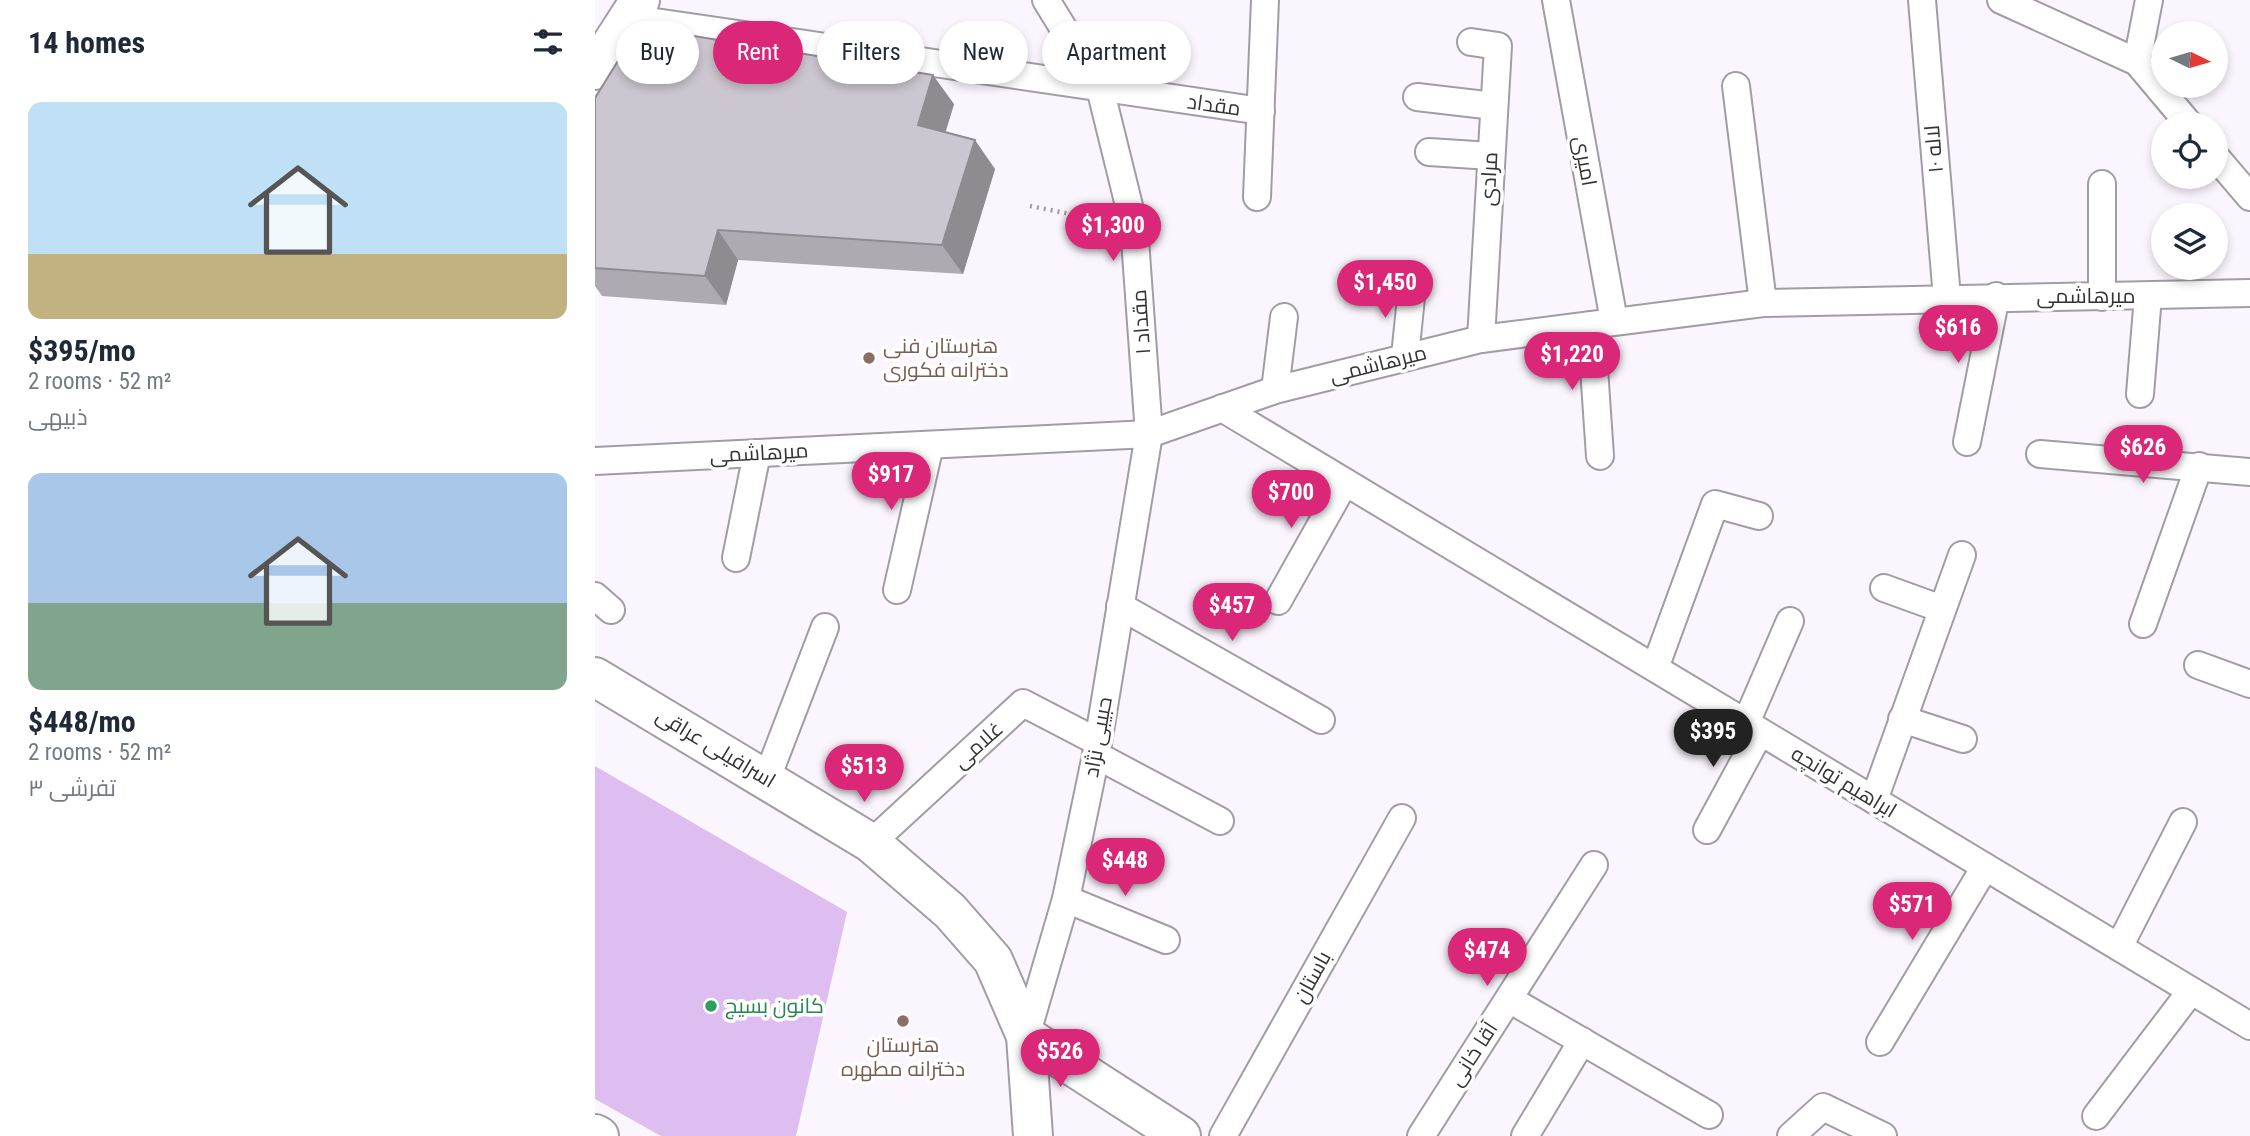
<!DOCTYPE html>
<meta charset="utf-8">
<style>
body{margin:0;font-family:"Roboto Condensed",Cairo,sans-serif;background:#f2f2f3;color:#1f2937;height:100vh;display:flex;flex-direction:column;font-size:26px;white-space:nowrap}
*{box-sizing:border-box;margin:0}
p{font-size:23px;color:#747a83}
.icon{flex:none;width:38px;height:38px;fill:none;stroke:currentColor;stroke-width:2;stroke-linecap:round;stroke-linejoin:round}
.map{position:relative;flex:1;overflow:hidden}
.panel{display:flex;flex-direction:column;background:#fff;width:595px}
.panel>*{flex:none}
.top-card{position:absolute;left:21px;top:21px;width:665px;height:63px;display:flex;gap:14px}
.needle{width:46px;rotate:95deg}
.buttons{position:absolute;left:1556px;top:21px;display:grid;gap:14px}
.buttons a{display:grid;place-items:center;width:77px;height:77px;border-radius:50%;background:#fff;box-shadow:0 4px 10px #0003;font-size:35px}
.price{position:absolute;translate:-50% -60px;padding:0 16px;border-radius:24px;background:#db2777;color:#fff;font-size:23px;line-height:46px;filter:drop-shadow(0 2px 4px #0008)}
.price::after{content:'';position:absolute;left:50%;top:42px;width:21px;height:16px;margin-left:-10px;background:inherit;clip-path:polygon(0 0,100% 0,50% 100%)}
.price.active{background:#222;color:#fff}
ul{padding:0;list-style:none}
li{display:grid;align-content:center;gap:14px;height:371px;padding:0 28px}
li span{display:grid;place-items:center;height:217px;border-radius:14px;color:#555}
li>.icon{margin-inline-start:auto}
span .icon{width:126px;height:126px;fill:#fffc;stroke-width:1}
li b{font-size:30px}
h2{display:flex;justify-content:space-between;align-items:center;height:84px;padding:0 28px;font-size:30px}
.pill{padding:0 24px;border-radius:32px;background:#fff;box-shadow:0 4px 10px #0003;font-size:24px;line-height:63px}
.pill.active{background:#db2777;color:#fff}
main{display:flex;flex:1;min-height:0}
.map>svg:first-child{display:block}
</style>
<main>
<section class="panel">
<h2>14 homes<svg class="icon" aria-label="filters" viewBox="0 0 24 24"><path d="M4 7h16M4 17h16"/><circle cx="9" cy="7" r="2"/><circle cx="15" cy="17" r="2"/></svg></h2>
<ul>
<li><span style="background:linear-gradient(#bfe0f5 70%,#c2b280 0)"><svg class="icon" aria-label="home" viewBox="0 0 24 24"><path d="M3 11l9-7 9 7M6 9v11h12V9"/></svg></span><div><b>$395/mo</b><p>2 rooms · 52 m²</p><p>ذبیهی</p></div></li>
<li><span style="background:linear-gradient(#a9c7e8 60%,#7fa58c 0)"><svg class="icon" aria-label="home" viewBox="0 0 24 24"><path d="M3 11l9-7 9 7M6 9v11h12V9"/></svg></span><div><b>$448/mo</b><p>2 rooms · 52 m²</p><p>تفرشی ۳</p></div></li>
</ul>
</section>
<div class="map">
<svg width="1655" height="1136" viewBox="0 0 1655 1136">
<rect width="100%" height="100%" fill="#fbf5fe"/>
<polygon fill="#debdf0" points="0,766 252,912 201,1136 66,1136 0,1099"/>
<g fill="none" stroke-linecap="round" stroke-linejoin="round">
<g stroke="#a29da5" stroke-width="30">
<g id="street">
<polyline points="961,0 1019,321"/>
<polyline points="1327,0 1352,298"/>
<polyline points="1406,0 1542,62 1594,124"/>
<polyline points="33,18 666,111"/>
<polyline points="876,42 903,46 886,339"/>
<polyline points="1542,62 1554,0"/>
<polyline points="1141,86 1168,303"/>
<polyline points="822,97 899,106"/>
<polyline points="834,152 896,156"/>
<polyline points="1620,156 1655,197"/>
<polyline points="1507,184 1507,297"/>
<polyline points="662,197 670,0"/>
<polyline points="996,325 1005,456"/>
<polyline points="810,356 817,288"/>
<polyline points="680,390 689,317"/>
<polyline points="1545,394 1553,296"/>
<polyline points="627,408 1655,1026"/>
<polyline points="1372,442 1401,296"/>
<polyline points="1445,454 1655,472"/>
<polyline points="0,461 554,434 680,390 886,339 1168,303 1655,293"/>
<polyline points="141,558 162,453"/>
<polyline points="1289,588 1347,609"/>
<polyline points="302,590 335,445"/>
<polyline points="0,596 16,610"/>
<polyline points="683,601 750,482"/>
<polyline points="525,606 726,720"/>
<polyline points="1548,624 1604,466"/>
<polyline points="1603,665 1655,684"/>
<polyline points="1060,668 1120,504 1164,516"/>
<polyline points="1307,719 1368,739"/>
<polyline points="1151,723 1195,621"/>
<polyline points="501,755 625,821"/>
<polyline points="172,778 230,627"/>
<polyline points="1279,800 1367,555"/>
<polyline points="1112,830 1165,732"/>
<polyline points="276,843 428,703 503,742"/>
<polyline points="471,899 571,940"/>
<polyline points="1524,947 1588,822"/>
<polyline points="914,999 1114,1115"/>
<polyline points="431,1036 471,899 501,755 554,434 539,226 505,88 451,0"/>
<polyline points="1285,1042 1390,867"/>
<polyline points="1501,1116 1596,991"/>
<polyline points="628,1136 807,818"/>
<polyline points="826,1136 999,865"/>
<polyline points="930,1136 987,1041"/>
<polyline points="1196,1136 1228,1107 1288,1136"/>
</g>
</g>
<g stroke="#a29da5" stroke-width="42">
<g id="secondary">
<polyline points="0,70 45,0"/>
<polyline points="0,677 276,843 355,911 398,960 431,1036 438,1136"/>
<polyline points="431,1036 586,1136"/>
<polyline points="0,1134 4,1136"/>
</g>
</g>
<polyline stroke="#9f9ba1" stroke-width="4.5" stroke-dasharray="2 5" stroke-linecap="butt" points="435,206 511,221"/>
<use href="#street" stroke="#fff" stroke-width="26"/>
<use href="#secondary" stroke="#fff" stroke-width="38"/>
</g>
<polygon fill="#afaab2" points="0,98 359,104 350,132 400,169 368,274 143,260 131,305 7,296 0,286"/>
<g fill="#8e8b91">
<polygon points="338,75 359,104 344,154 323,125"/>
<polygon points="380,140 400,169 368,274 347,245"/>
<polygon points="123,230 143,260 131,305 110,276"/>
</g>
<polygon fill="#cbc6cf" stroke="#8e8b91" stroke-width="2" points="44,27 338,75 323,125 380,140 347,245 123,230 110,276 0,268 0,98"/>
<g fill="#8d6e63" stroke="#fff" stroke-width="2.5">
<circle cx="274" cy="358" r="7"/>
<circle cx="308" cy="1021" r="7"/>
</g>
<circle fill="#2e9e5b" stroke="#fff" stroke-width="2.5" cx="116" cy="1006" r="7"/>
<g text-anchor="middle" stroke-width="7" stroke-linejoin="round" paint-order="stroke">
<g font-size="21" fill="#343235" stroke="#fff">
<text transform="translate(619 105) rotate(8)" y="7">مقداد</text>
<text transform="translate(1339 149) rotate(-95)" y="7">لاله ۱۰</text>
<text transform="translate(990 161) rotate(80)" y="7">امیری</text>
<text transform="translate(894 179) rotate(-87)" y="7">مرادی</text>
<text x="1491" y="303">میرهاشمی</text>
<text transform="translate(546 322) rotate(-94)" y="7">مقداد ۱</text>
<text transform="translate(783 364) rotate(-14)" y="7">میرهاشمی</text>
<text transform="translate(164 453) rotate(-3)" y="7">میرهاشمی</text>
<text transform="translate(503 737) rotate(-80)" y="7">حبیبی نژاد</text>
<text transform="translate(383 745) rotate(-42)" y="7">غلامی</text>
<text transform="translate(121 748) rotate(31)" y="7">اسرافیلی عراقی</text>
<text transform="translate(1249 782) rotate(31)" y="7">ابراهیم توانچه</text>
<text transform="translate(717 977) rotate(-61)" y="7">باستان</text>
<text transform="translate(878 1054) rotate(-57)" y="7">آقا خانی</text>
</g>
<g font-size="21" fill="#785e54" stroke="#fff" text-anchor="start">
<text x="288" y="353">هنرستان فنی<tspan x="288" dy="24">دخترانه فکوری</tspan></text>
<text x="308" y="1052" text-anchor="middle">هنرستان<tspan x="308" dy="24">دخترانه مطهره</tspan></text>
</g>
<g font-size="21" fill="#27864d" stroke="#fff" text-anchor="start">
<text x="130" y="1013">کانون بسیج</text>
</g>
</g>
</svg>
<div class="buttons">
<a><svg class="needle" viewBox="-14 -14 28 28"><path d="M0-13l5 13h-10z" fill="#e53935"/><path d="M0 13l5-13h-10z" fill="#747a83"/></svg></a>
<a><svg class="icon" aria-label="locate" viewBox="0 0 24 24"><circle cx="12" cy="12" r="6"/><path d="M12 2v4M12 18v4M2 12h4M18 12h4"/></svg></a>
<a><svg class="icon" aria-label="layers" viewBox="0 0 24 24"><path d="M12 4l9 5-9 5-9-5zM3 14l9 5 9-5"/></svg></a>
</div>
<b class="price" style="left:518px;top:263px">$1,300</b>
<b class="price" style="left:790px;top:320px">$1,450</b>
<b class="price" style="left:1363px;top:365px">$616</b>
<b class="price" style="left:977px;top:392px">$1,220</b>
<b class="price" style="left:1548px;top:485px">$626</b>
<b class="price" style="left:296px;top:512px">$917</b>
<b class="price" style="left:696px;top:530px">$700</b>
<b class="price" style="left:637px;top:643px">$457</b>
<b class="price active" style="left:1118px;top:769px">$395</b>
<b class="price" style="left:269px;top:804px">$513</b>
<b class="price" style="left:530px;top:898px">$448</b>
<b class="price" style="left:1317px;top:942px">$571</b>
<b class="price" style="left:892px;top:988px">$474</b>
<b class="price" style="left:465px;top:1089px">$526</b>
<div class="top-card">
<a class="pill">Buy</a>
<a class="pill active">Rent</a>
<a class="pill">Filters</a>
<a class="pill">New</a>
<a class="pill">Apartment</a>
</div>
</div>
</main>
